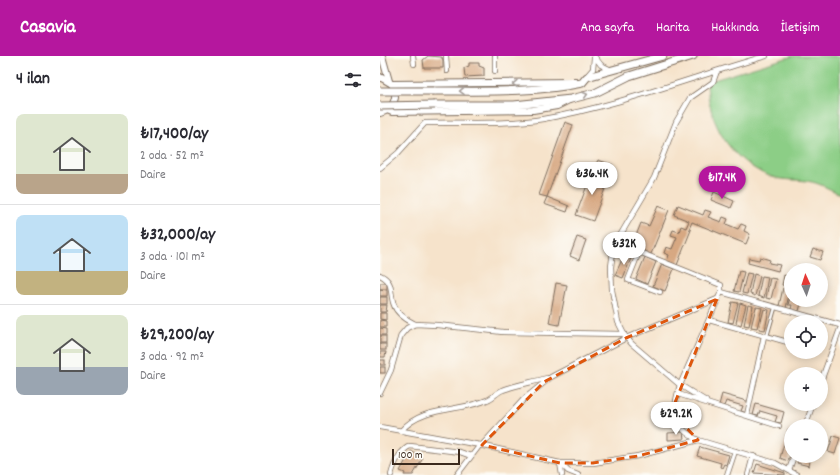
<!DOCTYPE html>
<html lang="tr">
<meta charset="utf-8">
<style>
body{margin:0;font-family:Dekko,sans-serif;background:#f2f2f3;color:#2b2b33;height:100vh;display:flex;flex-direction:column;font-size:15px;white-space:nowrap}
*{box-sizing:border-box;margin:0}
p{font-size:13px;color:#7c7c81}
.icon{flex:none;width:22px;height:22px;fill:none;stroke:currentColor;stroke-width:2;stroke-linecap:round;stroke-linejoin:round}
.map{position:relative;flex:1;overflow:hidden}
.details{display:flex;flex-direction:column;background:#fff;width:380px}
.details>*{flex:none}
.needle{width:26px;rotate:357deg}
.controls{position:absolute;left:404px;top:207px;display:grid;gap:8px}
.controls a{display:grid;place-items:center;width:44px;height:44px;border-radius:50%;background:#fff;box-shadow:0 2px 10px #0003;font-size:20px}
.scale{position:absolute;left:12px;bottom:10px;width:68px;box-sizing:border-box;padding-left:4px;border:2px solid #3b2a1e;border-top:0;font-size:11px;line-height:14px;white-space:nowrap;color:#3b2a1e;-webkit-text-stroke:3px #fdfcf7;paint-order:stroke}
.price{position:absolute;translate:-50% -34px;padding:0 9px;border-radius:14px;background:#fff;color:#222;font-size:13px;line-height:26px;filter:drop-shadow(0 1px 2px #0008)}
.price::after{content:'';position:absolute;left:50%;top:24px;width:12px;height:9px;margin-left:-6px;background:inherit;clip-path:polygon(0 0,100% 0,50% 100%)}
.price.current{background:#b5179e;color:#fff}
ul{padding:0;list-style:none}
li{display:flex;align-items:center;gap:12px;height:100px;padding:0 16px}
li+li{border-top:1px solid #e1e1e2}
li span{display:grid;place-items:center;flex:none;width:112px;height:80px;border-radius:8px;color:#555}
li>.icon{margin-inline-start:auto}
span .icon{width:48px;height:48px;fill:#fffc;stroke-width:1}
li b{font-size:17px}
h2{display:flex;justify-content:space-between;align-items:center;height:48px;padding:0 16px;font-size:17px}
header{display:flex;align-items:center;gap:24px;box-sizing:border-box;height:56px;padding:0 20px;background:#b5179e;color:#fff}
header strong{font-size:19px}
nav{display:flex;gap:22px;margin-inline-start:auto;font-size:14px}
main{display:flex;flex:1;min-height:0}
.map>svg:first-child{display:block}
</style>
<header>
<strong>Casavia</strong>
<nav><a>Ana sayfa</a><a>Harita</a><a>Hakkında</a><a>İletişim</a></nav>
</header>
<main>
<section class="details">
<h2>4 ilan<svg class="icon" aria-label="filters" viewBox="0 0 24 24"><path d="M4 7h16M4 17h16"/><circle cx="9" cy="7" r="2"/><circle cx="15" cy="17" r="2"/></svg></h2>
<ul>
<li><span style="background:linear-gradient(#dfe7d0 75%,#b9a48a 0)"><svg class="icon" aria-label="home" viewBox="0 0 24 24"><path d="M3 11l9-7 9 7M6 9v11h12V9"/></svg></span><div><b>₺17,400/ay</b><p>2 oda · 52 m²</p><p>Daire</p></div></li>
<li><span style="background:linear-gradient(#bfe0f5 70%,#c2b280 0)"><svg class="icon" aria-label="home" viewBox="0 0 24 24"><path d="M3 11l9-7 9 7M6 9v11h12V9"/></svg></span><div><b>₺32,000/ay</b><p>3 oda · 101 m²</p><p>Daire</p></div></li>
<li><span style="background:linear-gradient(#dfe7d0 65%,#9aa5b1 0)"><svg class="icon" aria-label="home" viewBox="0 0 24 24"><path d="M3 11l9-7 9 7M6 9v11h12V9"/></svg></span><div><b>₺29,200/ay</b><p>3 oda · 92 m²</p><p>Daire</p></div></li>
</ul>
</section>
<div class="map">
<svg width="460" height="419" viewBox="0 0 460 419">
<rect width="100%" height="100%" fill="#fdfcf7"/>
<filter id="ink" filterUnits="userSpaceOnUse"><feTurbulence type="fractalNoise" baseFrequency=".025" numOctaves="2"/><feDisplacementMap in="SourceGraphic" scale="8" xChannelSelector="R" yChannelSelector="G"/><feConvolveMatrix kernelMatrix="1 2 1 2 8 2 1 2 1" color-interpolation-filters="sRGB"/></filter>
<filter id="wash" filterUnits="userSpaceOnUse"><feTurbulence type="fractalNoise" baseFrequency=".012" numOctaves="4" result="noise"/><feDisplacementMap in="SourceGraphic" scale="16" xChannelSelector="R" yChannelSelector="G"/><feGaussianBlur stdDeviation="0.9" result="paint"/><feColorMatrix in="noise" values="0 0 0 0 0 0 0 0 0 0 0 0 0 0 0 0 0 1.4 0 .05"/><feComposite in="paint" operator="in"/></filter>
<g filter="url(#wash)">
<rect width="100%" height="100%" fill="#f6e3cb"/>
<path fill="#8cce86" stroke="#647c52" d="M413,0H460V138C451,134 441,128 432,126C419,123 406,125 392,121C351,106 328,68 327,26Z"/>
<g id="blocks">
<g fill="#d7a882">
<polygon points="48,0 62,1 62,3 63,3 63,12 44,12 43,4"/>
<polygon points="89,7 99,7 99,10 104,12 104,20 85,21 84,12 89,10"/>
<polygon points="185,66 193,69 167,141 189,150 187,156 164,148 167,141 159,139"/>
<polygon points="218,104 233,109 231,115 216,108"/>
<polygon points="212,116 229,122 213,165 196,159"/>
<polygon points="334,136 354,145 351,152 331,144"/>
<polygon points="298,149 323,159 325,154 331,156 328,161 341,166 343,161 348,163 346,168 358,173 361,168 366,170 364,175 370,178 366,188 312,166 309,173 311,174 297,209 287,205 289,199 284,197 286,191 292,193 297,181 291,179 293,174 299,176 301,170 306,172 309,165 294,159"/>
<polygon points="278,150 289,154 271,198 252,190 261,167 269,170"/>
<polygon points="197,181 206,184 199,204 190,200"/>
<polygon points="433,193 443,196 440,204 430,201"/>
<polygon points="245,197 252,200 243,222 235,219"/>
<polygon points="265,201 276,206 267,228 256,223"/>
<polygon points="380,201 390,204 389,207 400,209 398,215 368,207 369,202 379,204"/>
<polygon points="282,208 294,213 285,235 273,230"/>
<polygon points="359,215 364,216 359,236 354,235"/>
<polygon points="367,217 372,218 367,238 362,237"/>
<polygon points="374,218 380,220 375,240 370,238"/>
<polygon points="404,219 411,221 411,231 402,229"/>
<polygon points="382,220 388,221 384,242 378,240"/>
<polygon points="390,222 396,223 391,243 386,242"/>
<rect x="0" y="227" width="7" height="6"/>
<polygon points="176,227 187,229 179,269 169,267"/>
<polygon points="403,232 410,234 406,252 399,250"/>
<polygon points="0,233 7,234 7,240 0,240"/>
<rect x="0" y="241" width="7" height="7"/>
<polygon points="410,241 411,244 422,244 419,255 411,253 412,249 408,249"/>
<polygon points="352,246 358,247 353,267 348,266"/>
<polygon points="360,247 366,249 361,269 356,267"/>
<polygon points="0,249 7,249 6,256 0,256"/>
<polygon points="368,249 373,250 369,270 364,269"/>
<polygon points="376,251 382,252 377,272 371,271"/>
<polygon points="384,253 389,254 385,274 379,273"/>
<polygon points="0,257 6,257 6,264 0,263"/>
<polygon points="0,264 6,265 6,271 0,271"/>
<polygon points="0,272 6,273 6,279 0,279"/>
<rect x="0" y="280" width="6" height="7"/>
<rect x="0" y="288" width="6" height="6"/>
<polygon points="0,296 6,296 5,301 0,301"/>
<rect x="0" y="304" width="5" height="5"/>
<rect x="0" y="311" width="5" height="6"/>
<polygon points="342,338 370,346 367,357 361,355 363,350 346,345 344,350 339,349"/>
<polygon points="376,348 404,356 401,367 395,366 397,360 380,355 378,360 373,359"/>
<polygon points="408,373 411,374 411,396 408,405 400,402"/>
<polygon points="303,376 304,383 288,384 288,377"/>
<polygon points="453,380 460,382 455,398 448,396"/>
<polygon points="441,381 447,383 445,391 441,389"/>
<polygon points="320,391 349,399 346,409 344,408 342,412 340,411 341,407 317,400"/>
<polygon points="31,395 43,402 33,419 24,419 25,417 20,415"/>
<polygon points="419,400 425,400 424,403 430,405 429,410 417,407"/>
<polygon points="377,408 405,417 405,419 374,417"/>
</g>
</g>
</g>
<g filter="url(#ink)">
<use href="#blocks" fill-opacity="0" stroke="#7c6b5b" stroke-width="1"/>
<g fill="none" stroke-linecap="round" stroke-linejoin="round">
<g stroke="#7c6b5b" stroke-width="4.5">
<polyline id="service" points="387,280 395,252"/>
</g>
<g stroke="#7c6b5b" stroke-width="6">
<g id="minor">
<polyline points="33,0 34,8"/>
<polyline points="66,0 67,15"/>
<polyline points="115,0 115,15"/>
<polyline points="214,0 221,9 231,14"/>
<polyline points="207,20 213,13 214,2"/>
<path d="M0,112L18,97L45,67C82,66 127,69 163,63C239,50 312,21 386,0"/>
<path d="M0,219C15,226 9,237 14,249C17,258 27,264 35,268"/>
<path d="M280,236L248,224L259,196L341,229V236L300,329C292,354 291,370 318,384L395,407L417,419"/>
<polyline points="341,236 460,269"/>
<polyline points="329,264 411,287"/>
<polyline points="441,325 460,273"/>
<polyline points="0,337 11,314 21,279 27,272 35,268 57,269 123,276 244,278"/>
<polyline points="298,338 399,370"/>
<polyline points="326,345 300,329 252,288 245,280 238,266 232,234 231,211 233,195 238,183 274,122 296,66 310,42 333,26 337,15"/>
<polyline points="367,359 384,280"/>
<polyline points="425,370 433,348"/>
<polyline points="0,371 100,389 180,407 213,407 258,400 318,384"/>
<path d="M21,375C41,350 80,356 107,344C113,342 117,336 123,334C135,329 154,326 167,322"/>
<polyline points="102,389 144,343 171,321 246,282 337,243"/>
<polyline points="180,407 188,415 198,419"/>
<polyline points="180,407 182,419"/>
<polyline points="409,414 414,400"/>
<path d="M11,419C14,408 19,395 30,390L80,396L91,400"/>
<polyline points="77,419 100,389"/>
<polyline points="347,419 355,395"/>
<polyline points="368,419 373,400"/>
</g>
</g>
<g stroke="#7c6b5b" stroke-width="8">
<g id="tertiary">
<polyline points="2,0 9,25"/>
<path d="M0,21L12,28C19,40 14,53 0,57"/>
<polyline points="12,28 195,26"/>
<polyline points="7,54 12,56 153,54 177,50 191,43"/>
</g>
</g>
<g stroke="#7c6b5b" stroke-width="9">
<g id="primary">
<path d="M54,35C104,35 154,37 202,27L207,21L283,0"/>
<polyline points="55,49 134,49 191,43 215,37 249,20 313,0"/>
</g>
</g>
<use href="#service" stroke="#fff" stroke-width="2.5"/>
<use href="#minor" stroke="#fff" stroke-width="4.5"/>
<use href="#tertiary" stroke="#fff" stroke-width="6"/>
<use href="#primary" stroke="#fff" stroke-width="7"/>
<g stroke="#7c6b5b" stroke-width="9" stroke-linecap="butt">
<g id="primary-bridge">
<polyline points="0,35 54,35"/>
<polyline points="0,50 55,49"/>
</g>
</g>
<use href="#primary-bridge" stroke="#fff" stroke-width="7"/>
</g>
<defs><path id="oneway-chevron" d="M-2-3.5L2.5 0L-2 3.5" fill="none" stroke-width="1.6" stroke-linecap="round" stroke-linejoin="round"/></defs>
<g stroke="#a79f9a">
<use href="#oneway-chevron" transform="translate(135 28) rotate(179)"/>
<use href="#oneway-chevron" transform="translate(82 35) rotate(179)"/>
<use href="#oneway-chevron" transform="translate(205 39) rotate(-15)"/>
</g>
</g>
<path fill="none" stroke="#df570d" stroke-width="3" stroke-dasharray="8 5" stroke-linejoin="round" d="M337,243L294,349L297,362L318,384L258,400L213,407H180L102,389L164,326L246,282Z"/>
</svg>
<div class="controls">
<a><svg class="needle" viewBox="-14 -14 28 28"><path d="M0-13l5 13h-10z" fill="#e53935"/><path d="M0 13l5-13h-10z" fill="#7c7c81"/></svg></a>
<a><svg class="icon" aria-label="locate" viewBox="0 0 24 24"><circle cx="12" cy="12" r="6"/><path d="M12 2v4M12 18v4M2 12h4M18 12h4"/></svg></a>
<a>+</a>
<a>−</a>
</div>
<div class="scale">100 m</div>
<b class="price" style="left:212px;top:140px">₺36.4K</b>
<b class="price current" style="left:342px;top:144px">₺17.4K</b>
<b class="price" style="left:244px;top:210px">₺32K</b>
<b class="price" style="left:296px;top:380px">₺29.2K</b>
</div>
</main>
